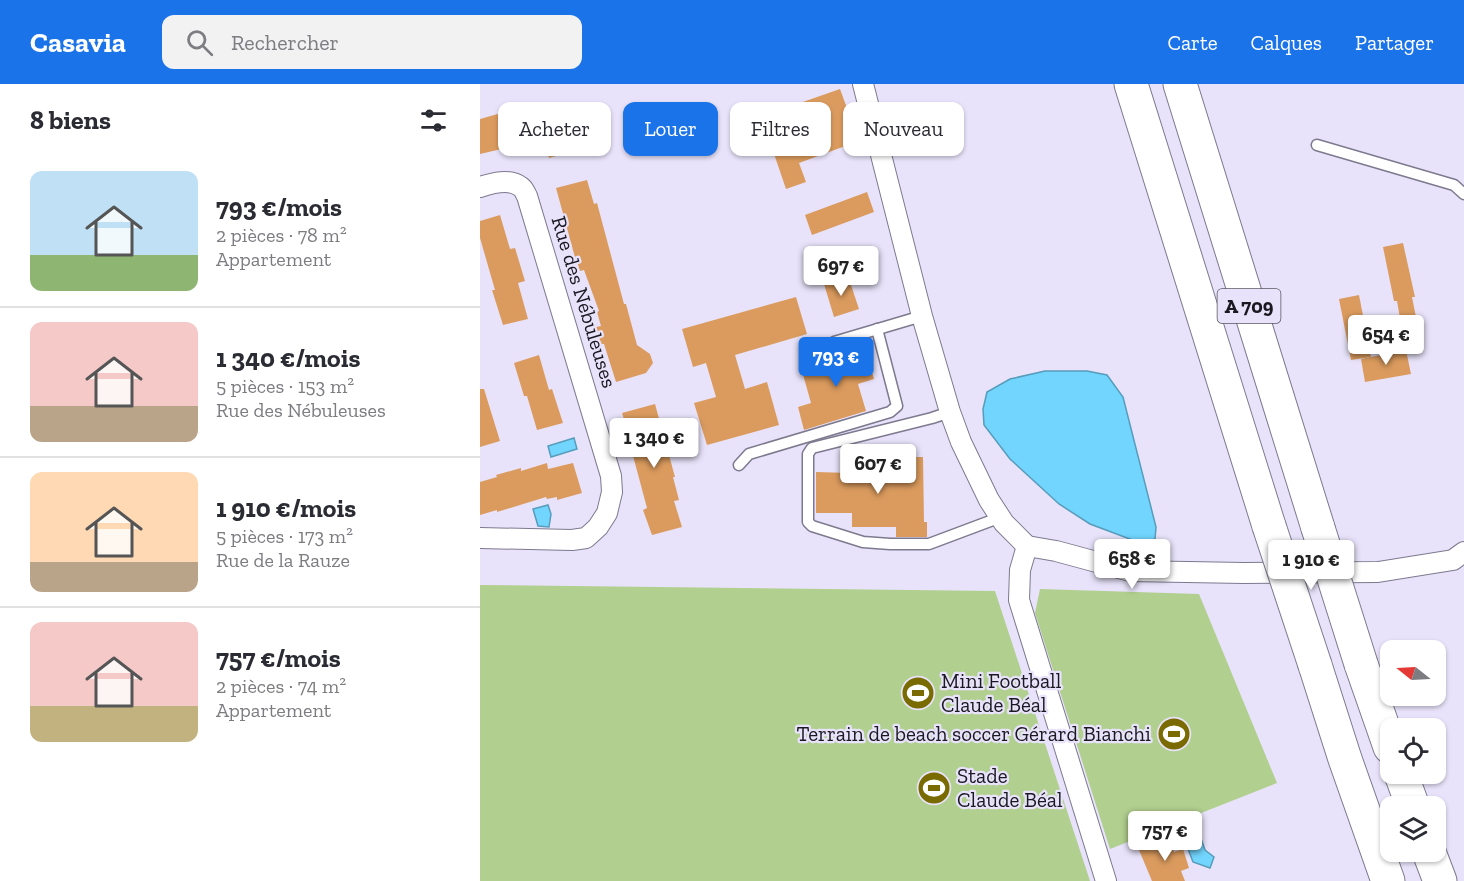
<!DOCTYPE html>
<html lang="fr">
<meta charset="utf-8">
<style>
body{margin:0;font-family:"Zilla Slab",serif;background:#f2f2f3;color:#2b2b33;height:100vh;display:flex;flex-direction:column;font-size:22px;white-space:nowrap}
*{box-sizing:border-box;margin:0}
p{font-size:20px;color:#7c7c81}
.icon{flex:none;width:33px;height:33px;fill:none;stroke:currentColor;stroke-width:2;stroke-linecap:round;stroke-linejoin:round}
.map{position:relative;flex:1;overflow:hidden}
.panel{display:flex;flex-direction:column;background:#fff;width:480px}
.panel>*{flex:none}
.banner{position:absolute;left:18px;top:18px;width:570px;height:54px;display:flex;gap:12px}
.needle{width:39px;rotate:288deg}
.buttons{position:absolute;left:900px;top:556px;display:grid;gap:12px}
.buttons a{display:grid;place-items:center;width:66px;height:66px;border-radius:12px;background:#fff;box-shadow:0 2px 4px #0004;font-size:30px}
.price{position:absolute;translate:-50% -51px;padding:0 14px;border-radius:6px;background:#fff;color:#222;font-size:20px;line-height:39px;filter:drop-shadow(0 2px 3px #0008)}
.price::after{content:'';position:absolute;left:50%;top:36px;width:18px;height:14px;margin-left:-9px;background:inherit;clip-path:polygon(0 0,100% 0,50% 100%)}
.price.active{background:#1a73e8;color:#fff}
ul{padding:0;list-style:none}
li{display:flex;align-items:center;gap:18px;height:150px;padding:0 30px}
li+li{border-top:2px solid #e1e1e2}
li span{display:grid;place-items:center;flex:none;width:168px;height:120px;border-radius:12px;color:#555}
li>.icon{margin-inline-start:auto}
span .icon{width:72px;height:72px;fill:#fffc;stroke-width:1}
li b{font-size:26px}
h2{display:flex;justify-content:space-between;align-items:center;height:72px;padding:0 30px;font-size:26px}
.chip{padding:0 21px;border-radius:12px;background:#fff;box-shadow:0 2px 4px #0004;font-size:21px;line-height:54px}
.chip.active{background:#1a73e8;color:#fff}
header{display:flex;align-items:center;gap:36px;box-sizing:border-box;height:84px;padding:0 30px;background:#1a73e8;color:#fff}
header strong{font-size:28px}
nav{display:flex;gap:33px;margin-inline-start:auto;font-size:21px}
.search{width:420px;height:54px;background:#f2f2f3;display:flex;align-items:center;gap:15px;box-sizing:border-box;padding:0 21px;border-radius:12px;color:#7c7c81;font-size:22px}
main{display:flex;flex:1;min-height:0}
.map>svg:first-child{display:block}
</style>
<header>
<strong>Casavia</strong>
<div class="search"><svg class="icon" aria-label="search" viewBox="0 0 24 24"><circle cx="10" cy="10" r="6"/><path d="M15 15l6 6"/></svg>Rechercher</div>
<nav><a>Carte</a><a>Calques</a><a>Partager</a></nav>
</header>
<main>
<section class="panel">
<h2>8 biens<svg class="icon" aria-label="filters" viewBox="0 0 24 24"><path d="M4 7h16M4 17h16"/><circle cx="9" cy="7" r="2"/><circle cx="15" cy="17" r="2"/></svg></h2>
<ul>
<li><span style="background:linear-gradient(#bfe0f5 70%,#8fb573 0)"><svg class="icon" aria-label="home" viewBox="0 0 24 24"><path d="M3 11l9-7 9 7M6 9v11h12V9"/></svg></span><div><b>793 €/mois</b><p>2 pièces · 78 m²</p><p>Appartement</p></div></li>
<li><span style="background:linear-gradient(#f6c9c9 70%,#b9a48a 0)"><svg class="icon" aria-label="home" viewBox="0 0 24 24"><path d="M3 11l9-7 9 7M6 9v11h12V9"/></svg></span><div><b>1 340 €/mois</b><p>5 pièces · 153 m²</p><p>Rue des Nébuleuses</p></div></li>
<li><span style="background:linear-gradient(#ffd9b3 75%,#b9a48a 0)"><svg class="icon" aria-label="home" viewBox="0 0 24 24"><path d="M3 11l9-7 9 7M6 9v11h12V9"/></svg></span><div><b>1 910 €/mois</b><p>5 pièces · 173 m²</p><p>Rue de la Rauze</p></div></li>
<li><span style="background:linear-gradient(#f6c9c9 70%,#c2b280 0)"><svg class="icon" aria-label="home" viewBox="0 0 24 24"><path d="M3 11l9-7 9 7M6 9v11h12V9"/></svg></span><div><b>757 €/mois</b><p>2 pièces · 74 m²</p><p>Appartement</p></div></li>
</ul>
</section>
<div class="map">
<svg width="984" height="797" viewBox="0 0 984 797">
<rect width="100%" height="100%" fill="#e8e3fa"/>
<g fill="#b1cf8e">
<polygon points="0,501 515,507 610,797 0,797"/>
<polygon points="560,505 719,510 797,699 630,765 555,529"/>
</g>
<g fill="#71d5fd" stroke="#579cbb" stroke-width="1.5">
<polygon points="565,287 607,287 627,291 643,313 676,443 675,455 663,460 610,440 579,420 530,375 504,341 503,325 507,308 530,295"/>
<polygon points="94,354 97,365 71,373 68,362"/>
<polygon points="68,421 71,430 69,443 58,442 53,425"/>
<polygon points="717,743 725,766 734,773 730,784 713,778 702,749"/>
</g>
<g fill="#db9b5e">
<polygon points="360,5 379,57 319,79 326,98 306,105 292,64 284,67 274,35"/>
<polygon points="32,26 37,42 90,28 101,65 69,74 62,52 30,61 30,63 0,70 0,35"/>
<polygon points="107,96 114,120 117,119 144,220 146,220 157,261 170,270 173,279 166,289 136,298 124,260 121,260 116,243 121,242 117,228 119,227 104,186 100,187 97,177 96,177 76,104"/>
<polygon points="387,108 394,128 332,151 325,131"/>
<polygon points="20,131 30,165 35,164 45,197 38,199 48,235 23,241 12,206 15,206 0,154 0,137"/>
<polygon points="923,159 935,213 932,213 938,243 922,246 917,217 914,217 903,163"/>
<polygon points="368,192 379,225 354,233 344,200"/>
<polygon points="879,211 891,273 871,276 859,215"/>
<polygon points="316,213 327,250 255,271 265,305 287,298 299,341 227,361 214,319 236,313 226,279 213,283 202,245"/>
<polygon points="384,261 394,295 378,300 386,327 324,346 318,323 331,319 322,287 345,280 343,273"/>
<polygon points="926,266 931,290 885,298 881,275"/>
<polygon points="59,271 69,306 72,305 83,339 57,346 47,312 44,312 34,279"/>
<polygon points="0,305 4,305 20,357 0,363"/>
<polygon points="175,320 195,393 193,393 199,416 194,417 202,443 172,451 163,426 167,424 152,368 154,367 142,329"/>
<polygon points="400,373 443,373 444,438 447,438 447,453 416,453 416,443 372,443 372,429 336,429 336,388 371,389 371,378 399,376"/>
<polygon points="67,379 68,385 93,379 102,409 77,416 77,413 67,415 66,413 17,428 17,426 0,431 0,398 17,393 16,391 41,384 41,387"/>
<polygon points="690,755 694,768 703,765 709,784 701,787 705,797 672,797 659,766"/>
</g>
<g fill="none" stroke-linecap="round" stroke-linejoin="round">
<g stroke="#7d798e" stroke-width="13">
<g id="service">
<polyline points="837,61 974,101 984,110"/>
<polyline points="354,258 442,232"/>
<polyline points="470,328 452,334 332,364 328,370 328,438 332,442 383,458 410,460 449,460 521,433"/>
<polyline points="259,381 269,370 410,328 417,322 397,245"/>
</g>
</g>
<g stroke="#7d798e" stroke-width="22">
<g id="minor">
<polyline points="383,0 442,232 470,328 481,358 509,416 524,439 547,462"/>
<path d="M0,103C12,99 30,94 41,103C44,105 45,109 47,112L131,392L132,408L127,429L118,443L106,454L92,456L0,454"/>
<polyline points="547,462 576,467 650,487 764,489 898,488 973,476 984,468"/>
<polyline points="547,462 540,486 539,516 626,797"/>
</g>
</g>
<g stroke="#7d798e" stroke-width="35">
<g id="motorway">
<polyline points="651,0 789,442"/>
<polyline points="700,0 838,444"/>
<polyline points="881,580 910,663"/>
<polyline points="835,581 865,675 908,797"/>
<polyline points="921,690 933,723"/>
<polyline points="949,768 960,797"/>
</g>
</g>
<use href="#service" stroke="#fff" stroke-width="10"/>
<use href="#minor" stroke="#fff" stroke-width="20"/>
<use href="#motorway" stroke="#fff" stroke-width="33"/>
<g stroke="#7d798e" stroke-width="35" stroke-linecap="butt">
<g id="motorway-bridge">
<polyline points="789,442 835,581"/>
<polyline points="838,444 881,580"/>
</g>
</g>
<use href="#motorway-bridge" stroke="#fff" stroke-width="33"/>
</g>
<defs>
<g id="stadium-disc" transform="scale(1.725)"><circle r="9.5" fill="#796a01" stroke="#e8e3fa"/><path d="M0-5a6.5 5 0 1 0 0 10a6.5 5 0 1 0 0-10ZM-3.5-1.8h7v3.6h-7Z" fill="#fff"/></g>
</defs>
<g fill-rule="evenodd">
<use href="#stadium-disc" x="438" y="609"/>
<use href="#stadium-disc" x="694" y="650"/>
<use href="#stadium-disc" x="454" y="704"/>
</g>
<g text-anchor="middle" stroke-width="4.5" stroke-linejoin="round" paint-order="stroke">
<rect fill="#e8e3fa" stroke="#585561" stroke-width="1.5" x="737.5" y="205" width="63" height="34" rx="4.5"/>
<g font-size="20" font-weight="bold" fill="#1a1820">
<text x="769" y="229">A 709</text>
</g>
<g font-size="21" fill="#1a1820" stroke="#e8e3fa">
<text transform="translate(104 218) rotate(73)" y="7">Rue des Nébuleuses</text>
</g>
<g font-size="21" fill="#1a1820" stroke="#e8e3fa" text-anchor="start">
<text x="461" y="604">Mini Football<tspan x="461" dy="24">Claude Béal</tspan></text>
<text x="671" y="657" text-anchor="end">Terrain de beach soccer Gérard Bianchi</text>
<text x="477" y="699">Stade<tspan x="477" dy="24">Claude Béal</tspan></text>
</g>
</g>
</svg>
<div class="buttons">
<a><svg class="needle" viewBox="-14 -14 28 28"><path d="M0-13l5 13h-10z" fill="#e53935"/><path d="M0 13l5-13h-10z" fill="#7c7c81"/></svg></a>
<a><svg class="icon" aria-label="locate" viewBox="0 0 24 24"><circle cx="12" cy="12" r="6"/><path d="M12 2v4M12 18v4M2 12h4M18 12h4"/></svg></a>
<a><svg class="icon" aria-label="layers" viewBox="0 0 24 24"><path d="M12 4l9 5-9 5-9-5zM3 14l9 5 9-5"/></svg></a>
</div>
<b class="price" style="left:361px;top:213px">697 €</b>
<b class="price" style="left:906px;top:282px">654 €</b>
<b class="price active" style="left:356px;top:304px">793 €</b>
<b class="price" style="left:174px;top:385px">1 340 €</b>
<b class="price" style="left:398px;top:411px">607 €</b>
<b class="price" style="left:652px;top:506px">658 €</b>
<b class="price" style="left:831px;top:507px">1 910 €</b>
<b class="price" style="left:685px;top:778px">757 €</b>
<div class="banner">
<a class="chip">Acheter</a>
<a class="chip active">Louer</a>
<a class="chip">Filtres</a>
<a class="chip">Nouveau</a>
</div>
</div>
</main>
